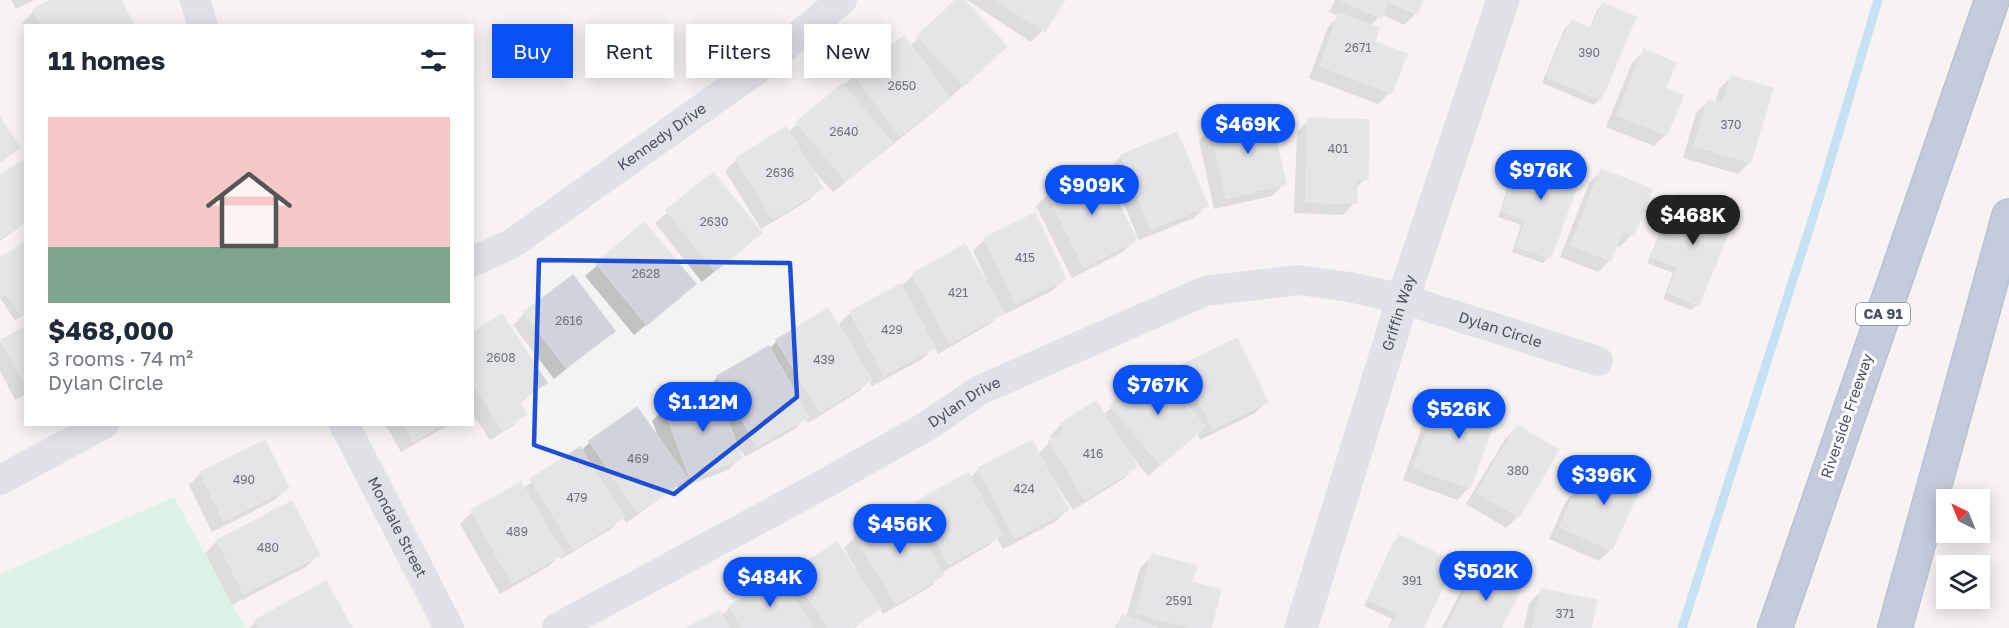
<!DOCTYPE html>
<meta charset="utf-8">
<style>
body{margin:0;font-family:"Golos Text",sans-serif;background:#f2f2f3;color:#1f2937;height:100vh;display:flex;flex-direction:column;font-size:22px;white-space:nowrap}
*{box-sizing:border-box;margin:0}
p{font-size:20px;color:#747a83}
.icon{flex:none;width:33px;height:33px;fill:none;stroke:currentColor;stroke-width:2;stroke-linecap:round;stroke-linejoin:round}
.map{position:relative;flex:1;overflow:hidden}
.side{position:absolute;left:24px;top:24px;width:450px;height:402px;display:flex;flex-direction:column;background:#fff;border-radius:0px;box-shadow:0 3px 15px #0003}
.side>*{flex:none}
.top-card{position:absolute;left:492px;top:24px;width:570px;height:54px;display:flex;gap:12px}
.needle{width:39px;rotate:317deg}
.controls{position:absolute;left:1936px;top:489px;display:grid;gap:12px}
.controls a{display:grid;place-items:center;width:54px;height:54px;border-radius:0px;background:#fff;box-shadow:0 3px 15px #0003;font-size:30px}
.price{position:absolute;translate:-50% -51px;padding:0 14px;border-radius:21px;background:#0a50f7;color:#fff;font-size:20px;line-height:39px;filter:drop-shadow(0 2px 3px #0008)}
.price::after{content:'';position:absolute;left:50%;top:36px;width:18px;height:14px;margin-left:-9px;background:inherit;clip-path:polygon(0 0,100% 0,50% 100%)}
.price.current{background:#222;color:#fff}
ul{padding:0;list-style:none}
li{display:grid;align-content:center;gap:12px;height:318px;padding:0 24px}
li+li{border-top:2px solid #e0e1e3}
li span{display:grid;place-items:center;height:186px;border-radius:0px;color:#555}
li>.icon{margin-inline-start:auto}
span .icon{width:108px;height:108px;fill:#fffc;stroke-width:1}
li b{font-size:26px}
h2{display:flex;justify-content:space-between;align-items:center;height:72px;padding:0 24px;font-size:26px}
.tag{padding:0 21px;border-radius:0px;background:#fff;box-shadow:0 3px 15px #0003;font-size:21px;line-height:54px}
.tag.current{background:#0a50f7;color:#fff}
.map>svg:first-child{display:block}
</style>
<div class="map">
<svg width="2009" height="628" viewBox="0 0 2009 628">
<rect width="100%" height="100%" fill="#f5f3f2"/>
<polygon fill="#bff4db" points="174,497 245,628 0,628 0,574"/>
<g fill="#0003">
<polygon points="11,0 34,0 16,9"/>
<polygon points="55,0 119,0 131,24 26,26 26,29 22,23 34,11"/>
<polygon points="958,0 962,0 993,58 951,97 944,92 948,98 936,110 833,192 803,159 821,188 809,200 761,229 725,171 737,159 787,133 855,75 910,46"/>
<polygon points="967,0 1063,0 1043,30 1031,42"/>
<polygon points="1335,0 1421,0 1416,13 1404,25 1381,14 1371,26 1373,43 1390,92 1378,104 1309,78 1328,27 1339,16 1329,12"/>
<polygon points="1603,4 1600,99 1594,105 1542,83 1565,28 1571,22 1589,30 1597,10"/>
<polygon points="1644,51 1664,89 1666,134 1654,146 1606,127 1632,63"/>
<polygon points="1731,77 1750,162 1738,174 1683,158 1696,113 1708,101 1715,103 1719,89"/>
<polygon points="1309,120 1366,178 1355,189 1355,202 1343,215 1294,213 1297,132"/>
<polygon points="1212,128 1284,184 1272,196 1214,209 1199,140"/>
<polygon points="1176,134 1206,206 1194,218 1139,240 1109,168 1121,156"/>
<polygon points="1524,153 1549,257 1543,263 1512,252 1521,225 1498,217 1518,159"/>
<polygon points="1601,171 1650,190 1632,234 1620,247 1616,245 1610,260 1598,272 1560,257 1589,183"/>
<polygon points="713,174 760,233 702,282 655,223"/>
<polygon points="0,177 26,208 26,222 0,241"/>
<polygon points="1048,194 1135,240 1123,252 1072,278 1036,206"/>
<polygon points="1679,195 1697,304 1691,310 1663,299 1673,273 1647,263 1673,201"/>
<polygon points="644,225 682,295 634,335 585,276"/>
<polygon points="985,239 1064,279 1052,291 1003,315 1002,312 990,324 938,354 934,347 921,360 872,386 869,381 858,392 808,423 805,418 795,429 745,457 734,441 740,458 728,470 678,489 677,486 626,523 622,517 611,529 561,559 559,556 549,566 500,594 460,524 472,512 523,488 580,449 581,451 590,442 659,439 652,421 664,409 708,392 706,389 718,377 769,349 777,341 837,326 851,312 901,287 913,275 987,280 973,251"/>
<polygon points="26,243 26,313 15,320 0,298 0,259"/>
<polygon points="525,313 613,331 554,379 513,325"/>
<polygon points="26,328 26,394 15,400 0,371 0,343"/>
<polygon points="472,335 545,383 518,404 525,414 513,426 490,440 472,413"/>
<polygon points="1182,366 1266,402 1254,414 1200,440 1197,433 1148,476 1129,453 1135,467 1123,479 1073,510 1055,482 1053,483 1067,510 1055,522 1003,549 997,538 988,546 941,573 942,575 930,587 883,614 879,608 854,628 689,628 721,616 730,607 780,577 783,583 792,573 854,570 856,568 844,548 856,536 906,514 916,504 969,479 979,469 1038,454 1052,440 1050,436 1062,424 1096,403 1103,415 1154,369 1179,397 1170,378"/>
<polygon points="1464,392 1469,488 1457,500 1403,480 1422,427 1434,415 1446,419 1452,404"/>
<polygon points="385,424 450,424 401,452"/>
<polygon points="1517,427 1518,516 1506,528 1466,504 1505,439"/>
<polygon points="264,442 287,488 275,500 212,532 189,485 201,473"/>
<polygon points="1607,463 1611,549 1599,561 1549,539 1566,501 1578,489 1587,493 1595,475"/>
<polygon points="291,503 318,555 306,567 232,605 205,553 217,541"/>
<polygon points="1399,537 1422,628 1388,628 1392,619 1364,606 1393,543"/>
<polygon points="1152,556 1190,583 1210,628 1114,628 1123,616 1126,618 1140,568"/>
<polygon points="1479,567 1500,628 1442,628 1467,579"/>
<polygon points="1541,591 1589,628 1524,628 1529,603"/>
<polygon points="256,621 350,628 249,628"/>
</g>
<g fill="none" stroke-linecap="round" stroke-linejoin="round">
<polyline stroke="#88cff5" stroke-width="9" points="1682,628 1821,192 1878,0"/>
</g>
<g fill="#d1d3da" stroke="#d6d7de" stroke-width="1.5">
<polygon points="51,0 121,0 133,24 41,26 33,9"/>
<polygon points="956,0 964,0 1007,46 964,86 917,36"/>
<polygon points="996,0 1065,0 1045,31"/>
<polygon points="1340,0 1423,0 1417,14 1388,1 1381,18"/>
<polygon points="1603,3 1636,17 1601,100 1547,77 1571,20 1591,29"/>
<polygon points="1339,13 1379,28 1375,42 1407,54 1392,93 1320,66"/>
<polygon points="904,36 950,98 900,136 854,74"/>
<polygon points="1644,49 1676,63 1666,88 1683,96 1667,135 1617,115"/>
<polygon points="1731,76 1773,88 1751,162 1694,146 1708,100 1723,104"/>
<polygon points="842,84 892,143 846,181 796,122"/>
<polygon points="1270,113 1286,184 1226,198 1211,126"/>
<polygon points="0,117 20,148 0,162"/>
<polygon points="1308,118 1369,120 1368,179 1357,179 1357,203 1306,202"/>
<polygon points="786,127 823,188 773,219 736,158"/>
<polygon points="1177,132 1208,206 1151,229 1121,155"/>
<polygon points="1524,151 1582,171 1551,258 1517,247 1526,220 1502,211"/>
<polygon points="23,161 26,165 26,221 0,238 0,175"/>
<polygon points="1100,166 1137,240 1084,267 1047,192"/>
<polygon points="1601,169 1652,189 1634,235 1622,231 1611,261 1571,245"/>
<polygon points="713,172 762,233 715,271 666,210"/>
<polygon points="1678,194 1735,217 1699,305 1668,293 1678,267 1652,257"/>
<polygon points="1035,213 1066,279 1016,304 984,238"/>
<polygon points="644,222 696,284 647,325 596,263"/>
<polygon points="26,241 26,313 21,315 7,293 0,298 0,258"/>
<polygon points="965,244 1004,313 950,343 912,274"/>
<polygon points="573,275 615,331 566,368 524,312"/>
<polygon points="901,284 935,348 884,375 850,311"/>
<polygon points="828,308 872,380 820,412 776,340"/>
<polygon points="502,314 547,383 518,401 527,414 503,430 472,382 472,333"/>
<polygon points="26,326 26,385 1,340"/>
<polygon points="1237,338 1268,402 1213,429 1181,365"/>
<polygon points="769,346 809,417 757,446 717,376"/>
<polygon points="1154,367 1205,427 1161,465 1110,405"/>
<polygon points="715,388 742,458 690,478 664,408"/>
<polygon points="1463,390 1501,404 1470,488 1414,468 1434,413 1452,420"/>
<polygon points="1096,401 1137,467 1085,499 1049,441 1065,430 1061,423"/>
<polygon points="637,407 687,478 638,512 589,441"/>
<polygon points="404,424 443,424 413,441"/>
<polygon points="1517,425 1559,450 1519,517 1477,492"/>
<polygon points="265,440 289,488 224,521 200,472"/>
<polygon points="1032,440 1069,510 1015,538 978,468"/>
<polygon points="580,447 624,517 574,549 530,479"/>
<polygon points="1607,461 1645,478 1612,550 1560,527 1577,488 1592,494"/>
<polygon points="968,473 1002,535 949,564 915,502"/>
<polygon points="521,482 563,554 512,583 471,510"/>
<polygon points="292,501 320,555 244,594 217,540"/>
<polygon points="904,506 944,575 896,604 855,535"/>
<polygon points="1399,535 1455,562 1423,628 1390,628 1397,613 1368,600"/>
<polygon points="837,542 881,608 850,628 828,628 791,572"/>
<polygon points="1152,554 1197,566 1192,582 1221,590 1211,628 1193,628 1136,613"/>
<polygon points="1479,565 1522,587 1501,628 1447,628"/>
<polygon points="780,575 812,628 742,628 729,606"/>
<polygon points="326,581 352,628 259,628 255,620"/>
<polygon points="1541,589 1597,600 1591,628 1533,628"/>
<polygon points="720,611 729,628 686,628"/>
<polygon points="1122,615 1157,628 1117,628"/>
</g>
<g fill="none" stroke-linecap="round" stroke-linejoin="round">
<g stroke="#7187b0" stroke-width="36">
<g id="motorway">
<polyline points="1775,628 1992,0"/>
<polyline points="1895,628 2009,216"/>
</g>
</g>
<g stroke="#c8cfdb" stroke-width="30">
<polyline points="195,0 203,26"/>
<path id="s1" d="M472,262L513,243L756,70L842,0"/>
<path id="s2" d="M344,424L449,628"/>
<polyline points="0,480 104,424"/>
<path id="s3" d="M557,628L826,483L927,426L980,390L1205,291L1298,280L1350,287L1403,299L1598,361"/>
</g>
<path stroke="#c8cfdb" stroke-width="33" id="s4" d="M1301,628L1403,299L1503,0"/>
<use href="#motorway" stroke="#869cc4" stroke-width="33"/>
</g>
<path d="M0 0H2009V628H0ZM539,260L790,263L797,397L674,494L534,445Z" fill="#f5f3f2" fill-opacity=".55" fill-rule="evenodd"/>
<path fill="none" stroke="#1d4ed8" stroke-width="4.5" stroke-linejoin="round" d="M539,260L790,263L797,397L674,494L534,445Z"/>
<g text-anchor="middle" stroke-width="6" stroke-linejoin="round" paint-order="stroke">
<g font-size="12" fill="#6a7280">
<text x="1358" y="52">2671</text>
<text x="1589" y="57">390</text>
<text x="902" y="90">2650</text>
<text x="1731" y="129">370</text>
<text x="844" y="136">2640</text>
<text x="1338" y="153">401</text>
<text x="780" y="177">2636</text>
<text x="714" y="226">2630</text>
<text x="1025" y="262">415</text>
<text x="646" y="278">2628</text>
<text x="958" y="297">421</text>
<text x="569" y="325">2616</text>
<text x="892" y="334">429</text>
<text x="501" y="362">2608</text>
<text x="824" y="364">439</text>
<text x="1093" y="458">416</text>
<text x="638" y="463">469</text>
<text x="1518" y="475">380</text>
<text x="244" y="484">490</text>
<text x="1024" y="493">424</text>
<text x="577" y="502">479</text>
<text x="517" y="536">489</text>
<text x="268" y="552">480</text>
<text x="1412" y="585">391</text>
<text x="1179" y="605">2591</text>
<text x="1565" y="618">371</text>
</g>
<rect fill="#fff" stroke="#7f8691" stroke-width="1.5" x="1856" y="303" width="54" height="22" rx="4.5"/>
<g font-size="14" font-weight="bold" fill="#485262">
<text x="1883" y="319">CA 91</text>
</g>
<g font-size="15" fill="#485262" stroke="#fff">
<text dy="5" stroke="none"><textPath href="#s1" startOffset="228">Kennedy Drive</textPath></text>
<text dy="5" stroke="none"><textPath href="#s4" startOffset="330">Griffin Way</textPath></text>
<text dy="5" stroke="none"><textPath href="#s3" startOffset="1034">Dylan Circle</textPath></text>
<text dy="5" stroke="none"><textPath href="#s3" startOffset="466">Dylan Drive</textPath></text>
<text transform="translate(1847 416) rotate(-71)" y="5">Riverside Freeway</text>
<text dy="5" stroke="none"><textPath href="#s2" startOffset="116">Mondale Street</textPath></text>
</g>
</g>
</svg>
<div class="controls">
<a><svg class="needle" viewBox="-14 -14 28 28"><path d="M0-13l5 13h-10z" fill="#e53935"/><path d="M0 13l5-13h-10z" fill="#747a83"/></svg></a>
<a><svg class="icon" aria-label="layers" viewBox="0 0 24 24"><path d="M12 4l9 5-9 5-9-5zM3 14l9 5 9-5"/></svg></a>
</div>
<b class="price" style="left:1248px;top:155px">$469K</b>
<b class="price" style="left:1541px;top:201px">$976K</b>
<b class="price" style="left:1092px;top:216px">$909K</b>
<b class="price current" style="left:1693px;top:246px">$468K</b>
<b class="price" style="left:1158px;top:416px">$767K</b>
<b class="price" style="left:703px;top:433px">$1.12M</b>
<b class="price" style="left:1459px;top:440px">$526K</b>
<b class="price" style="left:1604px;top:506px">$396K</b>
<b class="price" style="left:900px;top:555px">$456K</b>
<b class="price" style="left:1486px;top:602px">$502K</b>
<b class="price" style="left:770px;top:608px">$484K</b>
<div class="top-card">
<a class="tag current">Buy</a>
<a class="tag">Rent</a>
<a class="tag">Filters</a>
<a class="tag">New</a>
</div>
<section class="side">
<h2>11 homes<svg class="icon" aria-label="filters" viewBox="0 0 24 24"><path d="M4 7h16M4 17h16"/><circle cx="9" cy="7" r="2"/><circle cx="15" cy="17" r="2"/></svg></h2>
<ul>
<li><span style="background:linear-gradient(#f6c9c9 70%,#7fa58c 0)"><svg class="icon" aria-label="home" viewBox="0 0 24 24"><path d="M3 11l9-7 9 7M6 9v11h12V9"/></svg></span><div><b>$468,000</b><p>3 rooms · 74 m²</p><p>Dylan Circle</p></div></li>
</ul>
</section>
</div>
